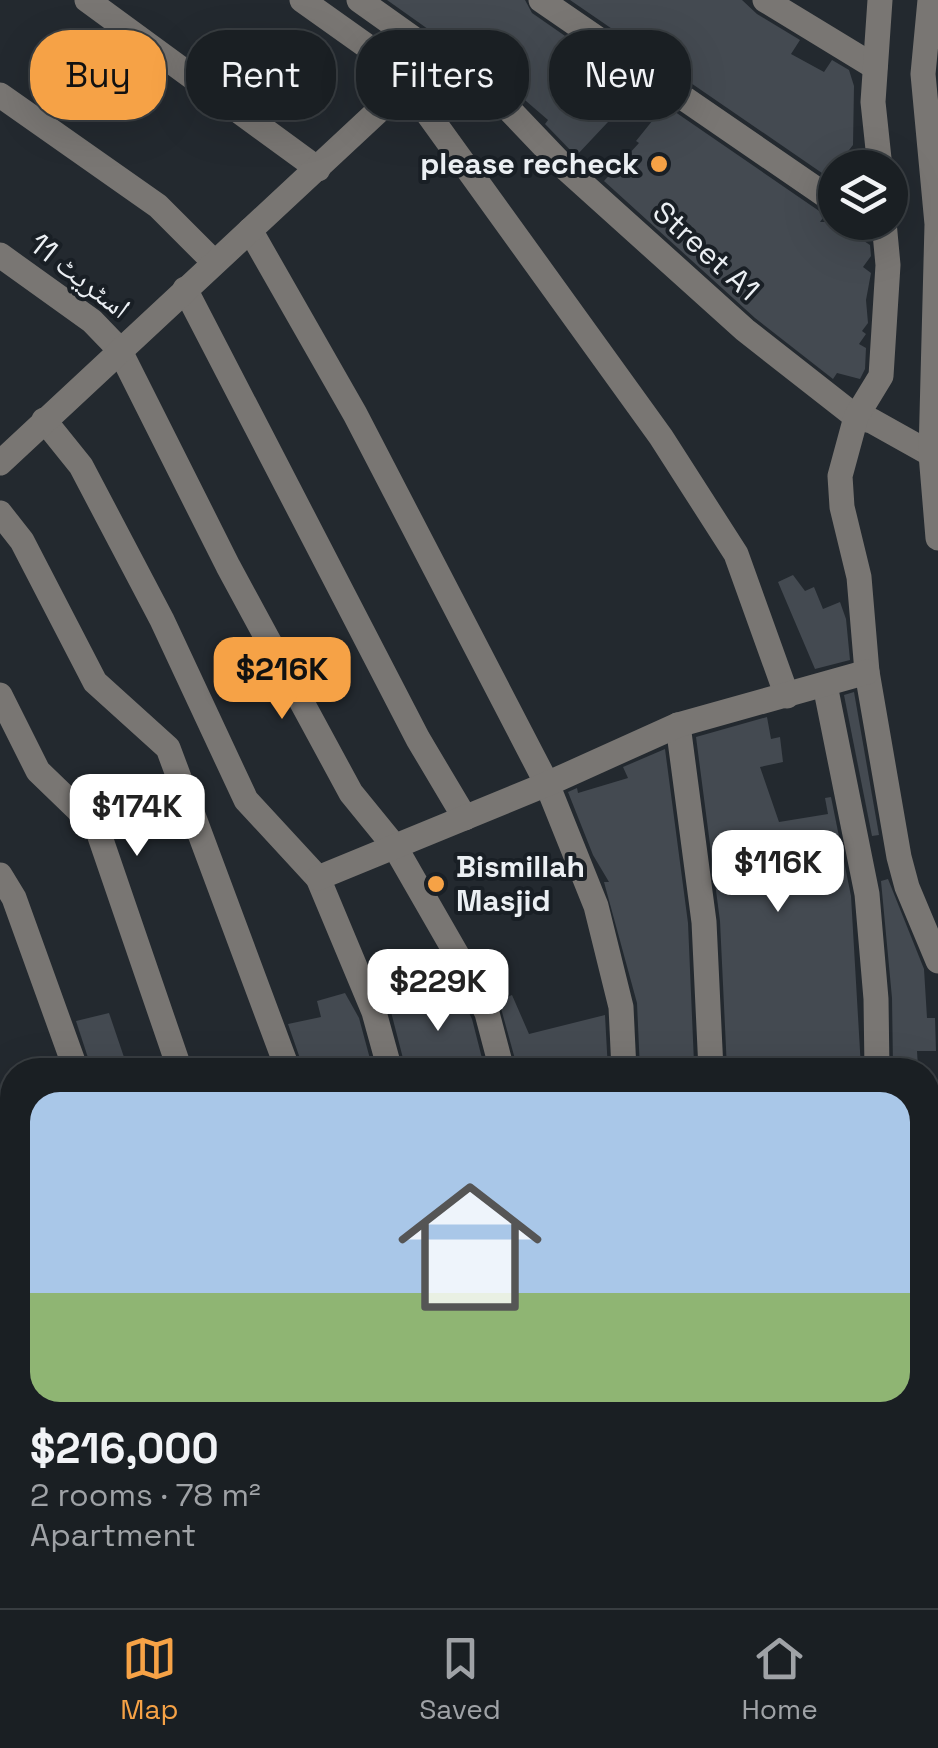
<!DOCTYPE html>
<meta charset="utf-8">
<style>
body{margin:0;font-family:"Space Grotesk","Noto Naskh Arabic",sans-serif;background:#23272b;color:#f1f3f6;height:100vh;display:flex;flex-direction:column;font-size:38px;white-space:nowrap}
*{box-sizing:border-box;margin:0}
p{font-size:32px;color:#9fa2a6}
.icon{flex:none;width:55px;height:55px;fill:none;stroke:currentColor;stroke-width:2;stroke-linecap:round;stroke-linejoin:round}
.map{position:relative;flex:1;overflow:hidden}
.details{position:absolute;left:0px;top:1058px;width:940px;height:552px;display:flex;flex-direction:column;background:#1a1f23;border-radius:40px 40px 0 0;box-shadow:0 10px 40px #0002,0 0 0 2px #383d41}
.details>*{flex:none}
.hud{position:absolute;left:30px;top:30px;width:880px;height:90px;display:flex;gap:20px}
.tools{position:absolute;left:818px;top:150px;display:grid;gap:20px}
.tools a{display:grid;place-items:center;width:90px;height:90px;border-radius:50%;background:#1a1f23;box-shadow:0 10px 40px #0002,0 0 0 2px #383d41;font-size:50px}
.price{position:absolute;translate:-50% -85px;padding:0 22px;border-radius:20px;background:#fff;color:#222;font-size:32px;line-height:65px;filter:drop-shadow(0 2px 5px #0008)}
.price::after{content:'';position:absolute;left:50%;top:60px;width:30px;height:22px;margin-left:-15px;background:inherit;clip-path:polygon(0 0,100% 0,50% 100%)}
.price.on{background:#f6a246;color:#111}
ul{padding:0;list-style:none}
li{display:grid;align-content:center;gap:20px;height:530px;padding:0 30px}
li span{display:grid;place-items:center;height:310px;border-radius:30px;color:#555}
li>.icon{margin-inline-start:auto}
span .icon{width:180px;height:180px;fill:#fffc;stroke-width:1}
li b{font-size:42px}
.tag{padding:0 35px;border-radius:40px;background:#1a1f23;box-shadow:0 10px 40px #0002,0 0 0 2px #383d41;font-size:35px;line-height:90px}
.tag.on{background:#f6a246;color:#111}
.menu{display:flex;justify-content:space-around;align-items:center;height:140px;border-top:2px solid #383d41;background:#1a1f23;font-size:28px;color:#9fa2a6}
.menu a{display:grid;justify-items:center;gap:5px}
.menu .on{color:#f6a246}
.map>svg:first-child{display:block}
</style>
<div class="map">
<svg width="938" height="1608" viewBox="0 0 938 1608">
<rect width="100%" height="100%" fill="#23292f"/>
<g fill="#444a51">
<polygon points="387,0 525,0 532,13 640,88 576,156 545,124 548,120 511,88"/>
<polygon points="570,0 742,0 757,14 800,40 791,54 824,72 832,60 849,70 854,86 853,145 835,168 835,182"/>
<polygon points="665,105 825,215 820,222 861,222 855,235 870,245 871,256 863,267 871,273 866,300 868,323 862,331 866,334 859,344 866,348 865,369 860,379 837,373 833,379 755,318 604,181 639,143 636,141"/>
<polygon points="793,575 805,591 814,587 823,609 840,602 846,619 850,660 815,669 778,582"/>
<polygon points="854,692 879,835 872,836 844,695"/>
<polygon points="767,717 771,739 780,737 783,762 760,767 779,822 828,814 825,798 831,797 851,896 861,1068 727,1069 720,921 696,737"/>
<polygon points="665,749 688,923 694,1063 673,1070 640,1070 637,1003 604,882 609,882 593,855 568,792 577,788 578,793 628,778 623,767"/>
<polygon points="888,879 924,969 927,1018 935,1018 936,1051 917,1051 918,1067 893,1067 892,998 881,881"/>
<polygon points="455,984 472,1019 485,1070 406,1070 390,1008 399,1004 402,1010"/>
<polygon points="345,993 359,1018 373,1070 304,1070 288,1024 321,1017 317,1001"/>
<polygon points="512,995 529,1034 605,1015 608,1070 518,1070 499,1001"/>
<polygon points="109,1013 126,1063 127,1070 92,1070 76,1021"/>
</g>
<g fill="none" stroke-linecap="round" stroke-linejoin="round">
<g stroke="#797673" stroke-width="25">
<polyline points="87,0 318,169"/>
<polyline points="302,0 392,64 661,437 736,554 787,696"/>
<polyline points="359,0 501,101 564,167 745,330 856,417 872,421 931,454"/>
<polyline points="541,0 835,202"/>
<polyline points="765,0 875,67"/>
<polyline points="880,0 873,102 880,168"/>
<polyline points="930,0 923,74 937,224 931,454 938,538"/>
<polyline points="0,95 158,206 214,262"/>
<polyline points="884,222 888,265 881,376 856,417 840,476 842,507 859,577 867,672 899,857 907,887 938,961"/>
<polyline points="250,230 355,414 547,784 596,906 621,1007 624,1070"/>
<polyline points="0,255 92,321 119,349 228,566 351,793 395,847 468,974 487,1013 502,1070"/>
<polyline points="185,289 418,739 465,818"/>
<polyline points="44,420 81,466 162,620 246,800 318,878 374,1012 390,1070"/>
<polyline points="0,463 405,86"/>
<polyline points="0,513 22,541 95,682 168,748 288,1070"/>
<polyline points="825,685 867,894 876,999 877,1070"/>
<polyline points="0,695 38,771 97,828 180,1070"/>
<polyline points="678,725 704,922 711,1070"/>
<polyline points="0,875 14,898 76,1070"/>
<polyline points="318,878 547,784 678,725 867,672"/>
<polyline points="0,1166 12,1200"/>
<polyline points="928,1261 938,1260"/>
<polyline points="0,1454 12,1489"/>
<polyline points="50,1598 54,1608"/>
<polyline points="157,1598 161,1608"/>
<polyline points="265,1598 269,1608"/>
<polyline points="361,1598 364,1608"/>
<polyline points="451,1598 453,1602 484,1598"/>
<polyline points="531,1598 573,1604"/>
<polyline points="741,1598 742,1608"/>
<polyline points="874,1608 875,1598"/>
</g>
</g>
<g fill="#f6a246" stroke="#191f25" stroke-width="4">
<circle cx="659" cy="164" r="10"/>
<circle cx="436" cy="884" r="10"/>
</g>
<g text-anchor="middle" stroke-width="8" stroke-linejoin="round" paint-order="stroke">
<g font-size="30" font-weight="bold" fill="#ebeff3" stroke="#191f25" text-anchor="end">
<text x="639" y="174">please recheck</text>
<text x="456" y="877" text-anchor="start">Bismillah<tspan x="456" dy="34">Masjid</tspan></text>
</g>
<g font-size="30" fill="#ebeff3" stroke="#191f25">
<text transform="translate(706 251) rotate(42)" y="10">Street A1</text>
<text transform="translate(80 276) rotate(38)" y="10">اسٹریٹ 11</text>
</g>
</g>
</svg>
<div class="tools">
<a><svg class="icon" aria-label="layers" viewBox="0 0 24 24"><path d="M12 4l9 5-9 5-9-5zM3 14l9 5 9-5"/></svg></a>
</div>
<b class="price on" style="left:282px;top:722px">$216K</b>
<b class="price" style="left:137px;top:859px">$174K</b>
<b class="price" style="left:778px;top:915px">$116K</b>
<b class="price" style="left:438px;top:1034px">$229K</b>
<div class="hud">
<a class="tag on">Buy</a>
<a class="tag">Rent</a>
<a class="tag">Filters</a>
<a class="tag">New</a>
</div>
<section class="details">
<ul>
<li><span style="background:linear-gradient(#a9c7e8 65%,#8fb573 0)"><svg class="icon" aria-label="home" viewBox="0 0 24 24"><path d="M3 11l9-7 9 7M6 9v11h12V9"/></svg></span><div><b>$216,000</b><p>2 rooms · 78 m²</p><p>Apartment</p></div></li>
</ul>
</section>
</div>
<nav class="menu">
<a class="on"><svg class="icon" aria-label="map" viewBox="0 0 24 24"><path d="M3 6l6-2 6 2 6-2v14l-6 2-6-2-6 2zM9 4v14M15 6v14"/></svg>Map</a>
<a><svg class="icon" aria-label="saved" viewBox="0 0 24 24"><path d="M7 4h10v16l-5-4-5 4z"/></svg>Saved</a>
<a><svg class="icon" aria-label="home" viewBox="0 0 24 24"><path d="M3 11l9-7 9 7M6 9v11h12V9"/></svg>Home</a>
</nav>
